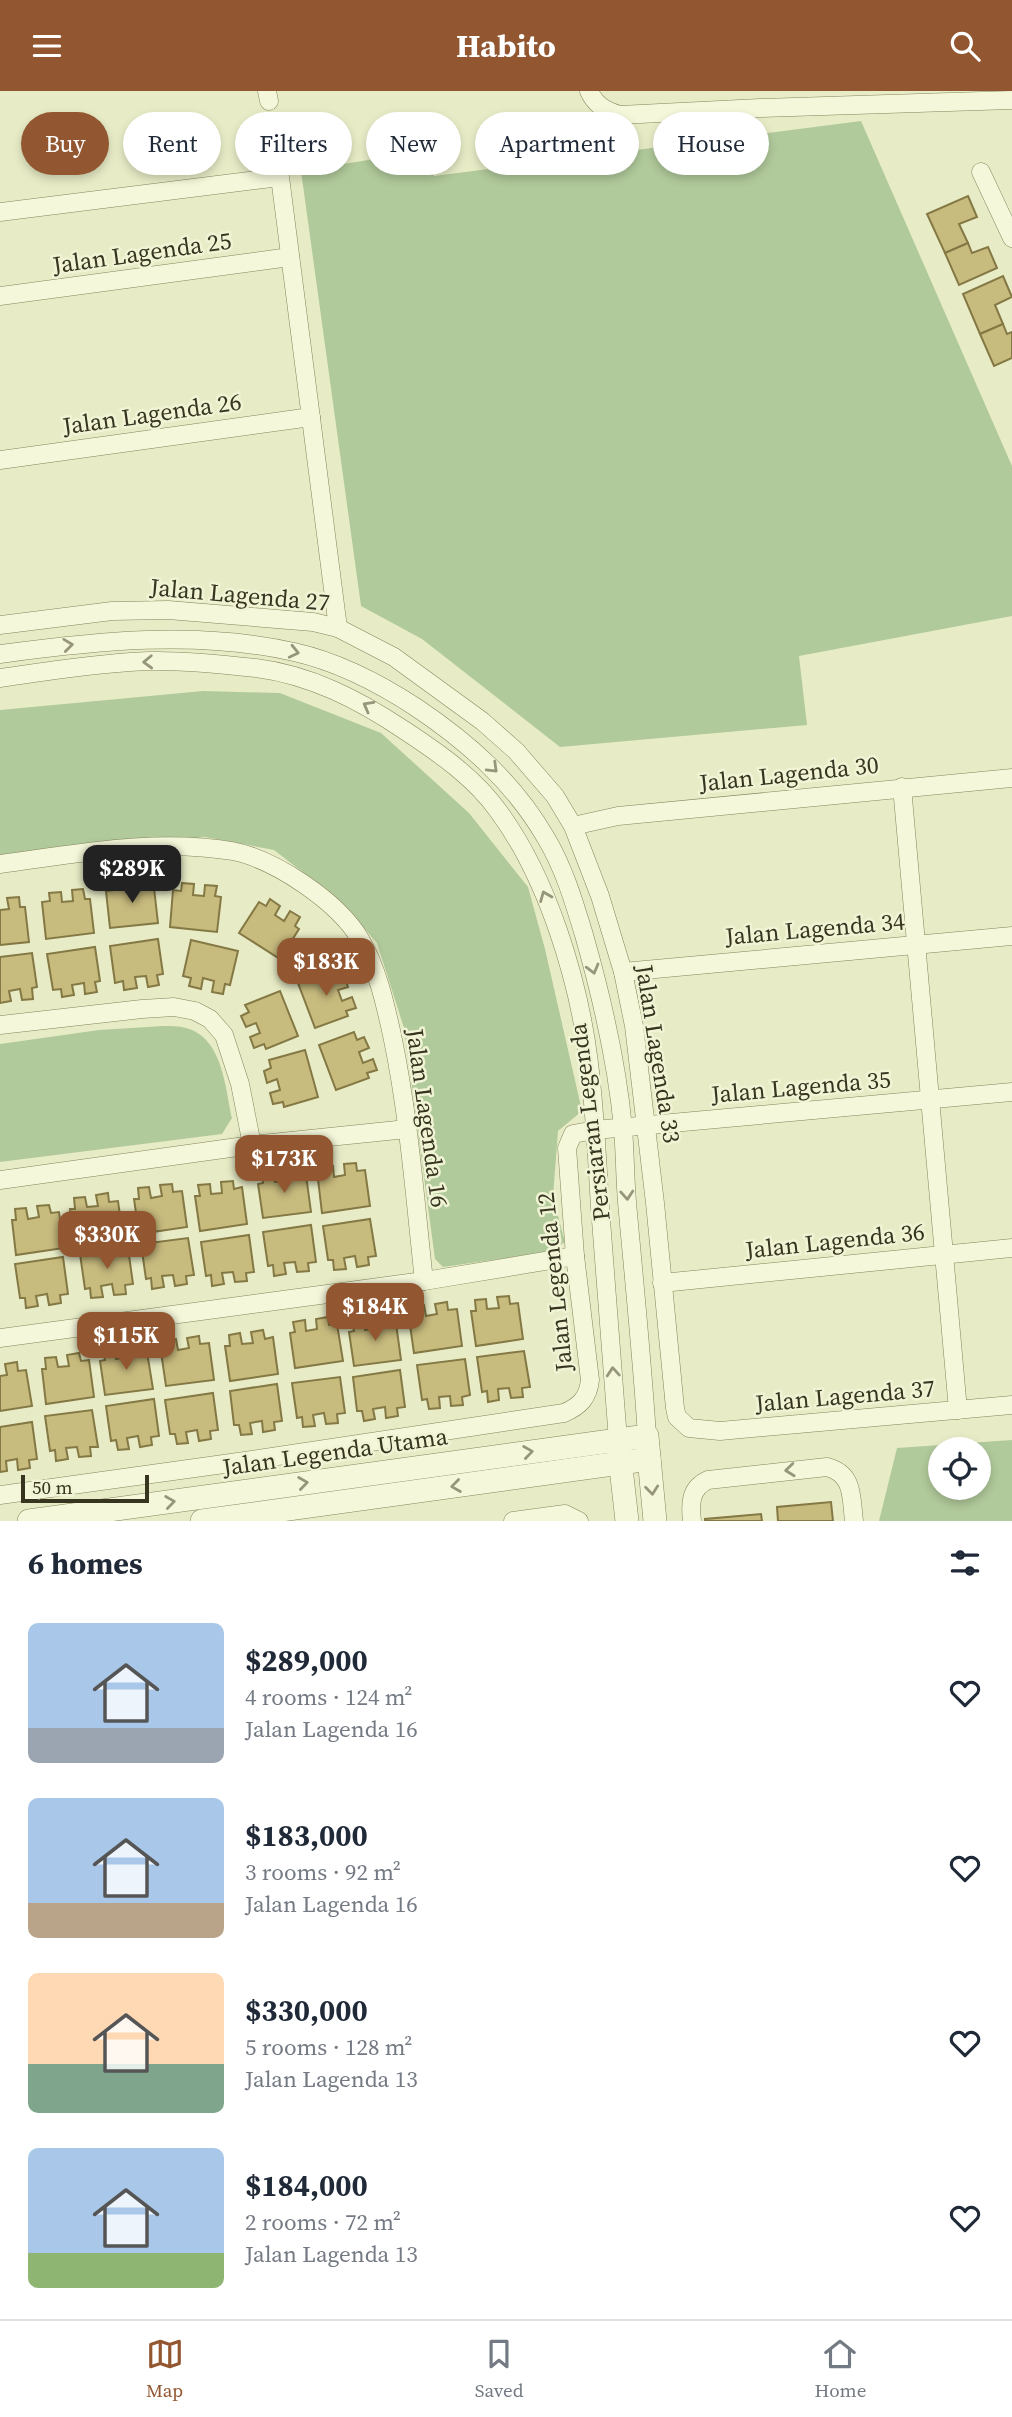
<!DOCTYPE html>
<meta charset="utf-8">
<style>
body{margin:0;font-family:"Source Serif 4",serif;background:#f6f6f7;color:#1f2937;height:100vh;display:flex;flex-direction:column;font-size:26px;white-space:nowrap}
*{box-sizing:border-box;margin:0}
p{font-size:23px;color:#747a83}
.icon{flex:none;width:38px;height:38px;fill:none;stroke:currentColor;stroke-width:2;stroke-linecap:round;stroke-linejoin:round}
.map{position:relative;height:1430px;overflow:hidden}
.drawer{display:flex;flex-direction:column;background:#fff;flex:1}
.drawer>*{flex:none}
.top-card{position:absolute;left:21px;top:21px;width:971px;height:63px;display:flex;gap:14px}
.buttons{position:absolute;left:928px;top:1346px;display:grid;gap:14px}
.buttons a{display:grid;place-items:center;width:63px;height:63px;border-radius:50%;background:#fff;box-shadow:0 4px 10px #0003;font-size:35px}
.scale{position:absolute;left:21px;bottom:18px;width:128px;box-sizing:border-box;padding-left:7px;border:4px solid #373520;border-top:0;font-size:19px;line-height:24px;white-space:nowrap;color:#373520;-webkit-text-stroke:5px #f0f4d5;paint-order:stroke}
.price{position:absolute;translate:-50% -60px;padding:0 16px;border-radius:14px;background:#925730;color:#fff;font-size:23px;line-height:46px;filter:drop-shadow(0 2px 4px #0008)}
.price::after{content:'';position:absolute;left:50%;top:42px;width:21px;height:16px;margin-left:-10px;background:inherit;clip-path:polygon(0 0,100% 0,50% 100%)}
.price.active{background:#222;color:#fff}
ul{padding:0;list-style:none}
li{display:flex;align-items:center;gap:21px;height:175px;padding:0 28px}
li span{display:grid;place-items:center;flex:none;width:196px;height:140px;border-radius:10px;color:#555}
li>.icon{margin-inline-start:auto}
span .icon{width:84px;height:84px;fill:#fffc;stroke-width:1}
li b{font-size:30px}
h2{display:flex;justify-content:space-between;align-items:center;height:84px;padding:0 28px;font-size:30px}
.pill{padding:0 24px;border-radius:32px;background:#fff;box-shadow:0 4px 10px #0003;font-size:24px;line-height:63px}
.pill.active{background:#925730;color:#fff}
header{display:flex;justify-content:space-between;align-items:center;height:91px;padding:0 28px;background:#925730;color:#fff;font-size:32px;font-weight:700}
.menu{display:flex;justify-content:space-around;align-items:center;height:98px;border-top:2px solid #e0e1e3;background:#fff;font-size:19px;color:#747a83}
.menu a{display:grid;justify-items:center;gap:4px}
.menu .active{color:#925730}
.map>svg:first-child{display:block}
</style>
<header><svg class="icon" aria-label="menu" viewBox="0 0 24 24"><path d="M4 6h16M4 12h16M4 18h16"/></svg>Habito<svg class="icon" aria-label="search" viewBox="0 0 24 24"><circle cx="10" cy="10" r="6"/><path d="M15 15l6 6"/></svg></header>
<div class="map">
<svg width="1012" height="1430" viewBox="0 0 1012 1430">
<rect width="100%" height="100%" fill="#e8ecc6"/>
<g fill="#b1ca9b" fill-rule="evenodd">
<polygon points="861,30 1012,375 1012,525 799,565 807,634 560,656 422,548 361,515 301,80 423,60 434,85"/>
<polygon points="203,600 280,602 381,642 469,722 528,796 545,858 582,1020 558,1040 553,1106 565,1151 549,1161 443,1176 435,1168 404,937 377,852 341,811 274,759 205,746 0,770 0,619"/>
<path d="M163,935C171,935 179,935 186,937C223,947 225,996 232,1027L222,1043L0,1071V953L99,939Z"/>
<path d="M1012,1349V1430H879L897,1357ZM940,1358H978V1396H940Z"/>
</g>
<g fill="#c8bb7e" stroke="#847844" stroke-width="2">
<polygon points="968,105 977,126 959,133 968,152 945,162 927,123"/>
<polygon points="968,152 972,162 988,156 997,177 959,194 945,162"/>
<polygon points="1003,185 1012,206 995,214 1003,233 980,243 963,203"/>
<polygon points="1003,233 1007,243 1012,241 1012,267 994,275 980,243"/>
<polygon points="148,787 149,797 154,797 158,832 110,837 106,800 114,799 113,791 125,790 126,801 138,799 136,788"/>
<polygon points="182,792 194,793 193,804 204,805 205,794 217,795 215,805 221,806 217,841 170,836 173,799 181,800"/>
<polygon points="83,798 85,808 90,808 94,842 46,848 42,811 50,810 49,802 61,801 62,811 73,810 72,799"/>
<polygon points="19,806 20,816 25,816 29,851 0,854 0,819 9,818 7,807"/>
<polygon points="270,808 280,815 275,824 284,830 290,820 300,826 295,835 299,838 280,868 239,842 259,811 266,815"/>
<polygon points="158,848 163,883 157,884 159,894 148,896 146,885 135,886 137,897 124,899 123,890 115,892 110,855"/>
<polygon points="191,849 238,860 230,894 225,893 223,903 212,901 214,890 203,887 201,898 189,895 191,887 183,885"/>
<polygon points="95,856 100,890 95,891 97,901 85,903 84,892 72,894 74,904 62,906 61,898 53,899 47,863"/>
<polygon points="32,862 37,896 32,897 33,908 22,909 20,898 9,900 11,910 0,912 0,866"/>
<polygon points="333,879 336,887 344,884 348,896 338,899 342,910 352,906 356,917 346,920 348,925 315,937 298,892"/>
<polygon points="280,900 298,945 266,958 264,953 254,957 250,946 260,942 256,932 246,936 241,925 249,921 245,914"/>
<polygon points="354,941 357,949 364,946 369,957 359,961 363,972 373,968 377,979 367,982 369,987 336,999 319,954"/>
<polygon points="305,959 318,1006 284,1016 283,1011 273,1013 270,1002 280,999 277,988 267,992 264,980 271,977 269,969"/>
<polygon points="356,1072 357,1080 365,1079 370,1115 322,1122 318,1088 323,1087 321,1077 333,1075 334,1086 345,1084 344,1073"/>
<polygon points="296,1077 298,1085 306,1084 311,1121 263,1127 258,1093 263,1092 262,1082 273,1080 275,1091 286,1090 284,1079"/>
<polygon points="233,1090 234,1098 242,1096 247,1133 200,1140 195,1105 200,1105 198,1094 210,1093 211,1103 222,1102 221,1091"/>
<polygon points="172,1093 173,1101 182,1100 187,1136 139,1143 134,1108 139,1108 138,1097 149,1096 151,1107 162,1105 160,1094"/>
<polygon points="108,1102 109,1111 118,1110 123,1146 75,1153 70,1118 75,1118 74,1107 85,1106 87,1116 98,1115 96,1104"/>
<polygon points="49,1114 51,1122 59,1121 64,1157 16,1164 12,1129 16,1129 15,1118 26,1117 28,1128 39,1126 37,1115"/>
<polygon points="370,1128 376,1165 368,1166 369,1174 357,1176 355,1165 344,1167 346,1178 334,1179 333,1169 328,1169 323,1135"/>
<polygon points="311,1134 316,1171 308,1172 309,1180 297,1181 295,1171 284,1172 286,1183 274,1185 273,1174 268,1175 263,1141"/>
<polygon points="249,1144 254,1181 246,1182 247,1190 235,1191 233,1181 222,1182 224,1193 212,1195 211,1184 206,1185 201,1151"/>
<polygon points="188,1147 194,1184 186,1185 187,1193 175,1195 173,1184 162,1185 164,1196 152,1198 151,1187 146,1188 141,1153"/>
<polygon points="128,1157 133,1193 125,1194 126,1203 114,1204 112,1193 101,1195 103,1206 91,1207 90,1197 85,1198 80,1163"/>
<polygon points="63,1166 68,1203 60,1204 61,1212 49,1214 47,1203 36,1205 38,1215 26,1217 25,1207 20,1207 15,1173"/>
<polygon points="509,1205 510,1213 518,1212 523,1248 476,1255 471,1220 476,1220 475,1209 486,1208 487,1218 499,1217 497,1206"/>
<polygon points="447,1211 448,1219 457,1218 462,1255 414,1262 409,1227 414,1226 413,1216 424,1214 426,1225 437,1223 435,1213"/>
<polygon points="387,1225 388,1233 396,1232 401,1269 354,1275 349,1241 354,1240 352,1230 364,1228 365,1239 376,1237 375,1227"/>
<polygon points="328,1226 329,1234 337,1233 343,1270 295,1277 290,1242 295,1241 293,1231 305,1229 306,1240 317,1238 316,1228"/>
<polygon points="263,1239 265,1248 273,1246 278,1283 230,1290 225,1255 230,1255 229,1244 240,1242 242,1253 253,1252 251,1241"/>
<polygon points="199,1245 200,1253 209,1252 214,1289 166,1295 161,1261 166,1260 165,1249 176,1248 178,1259 189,1257 187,1247"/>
<polygon points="138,1254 139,1262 147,1261 153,1298 105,1304 100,1270 105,1269 103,1258 115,1257 116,1268 128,1266 126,1256"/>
<polygon points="524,1260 530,1296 522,1297 523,1306 511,1307 509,1297 498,1298 499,1309 488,1311 487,1300 482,1301 477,1266"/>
<polygon points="79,1262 81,1270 89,1269 94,1306 46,1313 42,1278 46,1278 45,1267 56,1266 58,1276 69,1275 67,1264"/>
<polygon points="465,1268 470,1304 462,1306 463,1314 451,1315 450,1305 439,1306 440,1317 429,1318 427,1308 422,1309 417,1274"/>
<polygon points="17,1271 18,1280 26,1279 32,1315 0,1320 0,1285 7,1284 5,1273"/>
<polygon points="400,1279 405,1316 397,1317 398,1325 386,1327 385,1316 373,1318 375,1328 364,1330 362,1320 357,1320 353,1286"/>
<polygon points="340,1286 345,1322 337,1323 338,1332 326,1333 324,1322 313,1324 315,1335 303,1336 302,1326 297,1327 292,1292"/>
<polygon points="277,1293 282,1330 274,1331 275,1339 263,1341 262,1330 250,1332 252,1343 241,1344 239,1334 234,1334 230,1300"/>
<polygon points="213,1302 218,1339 210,1340 211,1348 199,1350 197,1339 186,1341 188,1352 177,1353 175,1343 170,1343 165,1309"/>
<polygon points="154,1308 159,1345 151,1346 152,1354 140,1356 138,1345 127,1347 129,1358 118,1359 116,1349 111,1350 106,1315"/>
<polygon points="92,1319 98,1356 90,1356 91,1365 79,1366 77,1356 66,1357 68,1368 56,1370 55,1359 50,1360 45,1325"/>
<polygon points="32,1331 37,1368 29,1369 30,1377 18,1379 17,1368 6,1370 7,1380 0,1381 0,1336"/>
<polygon points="831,1411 833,1430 778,1430 777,1416"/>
<polygon points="761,1423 762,1430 705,1430 705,1428"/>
</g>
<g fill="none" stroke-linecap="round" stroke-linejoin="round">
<g stroke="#86845d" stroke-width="19">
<g id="minor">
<polyline points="267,0 269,10"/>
<path d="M589,0C595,14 606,20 620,24L760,17L1012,9"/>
<polyline points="981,81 1012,147"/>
<polyline points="0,121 280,86 338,537"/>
<polyline points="0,205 290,166"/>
<polyline points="0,369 311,326"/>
<polyline points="0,534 112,520 168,519 313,531 338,537 394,566 482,630 516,660 555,705 573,735 600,805 623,881 634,935 655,1112 675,1317 677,1326 689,1337 720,1340 1012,1314"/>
<path d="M0,563C97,550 197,539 294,561C339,571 379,592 417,617C469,652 514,692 546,747C564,777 574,811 584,844C602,907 617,972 623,1037C625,1062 625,1087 627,1111C634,1189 642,1267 647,1345"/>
<path d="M0,587C49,580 100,572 149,570C184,569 221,573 256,577C311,584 359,609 404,639C439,662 475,687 499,721C548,788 579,890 589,972C595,1020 597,1068 600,1116C606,1193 612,1271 618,1349"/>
<polyline points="902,696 958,1319"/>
<polyline points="573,735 618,725 1012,687"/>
<path d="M0,773C75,763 156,747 232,760C275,768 338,811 360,848C377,876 385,912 392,944C409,1025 415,1108 424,1190"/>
<polyline points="623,881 1012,845"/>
<polyline points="0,934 142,918 174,916 195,920 210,928 224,944 240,993 252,1054"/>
<polyline points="0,1089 252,1054 407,1038"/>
<polyline points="662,1192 1012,1157"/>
<polyline points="0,1247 424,1190 575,1165"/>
<path d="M0,1404L231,1372L564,1322C580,1315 588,1307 590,1289L575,1165L567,1057L573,1043L595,1039L1012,1001"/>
<polyline points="513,1430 565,1423 579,1430"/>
<path d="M692,1430C690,1413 690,1397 708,1389L827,1376C854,1383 851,1406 854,1430"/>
</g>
</g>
<g stroke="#86845d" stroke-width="24">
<g id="tertiary">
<polyline points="619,1359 627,1430"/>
<polyline points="29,1430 647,1345 655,1430"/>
<polyline points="202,1430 649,1368"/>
</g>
</g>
<use href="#minor" stroke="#f4f7d9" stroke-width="18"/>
<use href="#tertiary" stroke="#f4f7d9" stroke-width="23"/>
</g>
<defs><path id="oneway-chevron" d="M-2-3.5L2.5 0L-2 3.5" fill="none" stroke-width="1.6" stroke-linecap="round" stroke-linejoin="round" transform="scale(1.75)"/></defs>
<g stroke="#96967c">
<use href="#oneway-chevron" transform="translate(68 554) rotate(-7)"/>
<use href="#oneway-chevron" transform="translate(294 561) rotate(13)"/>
<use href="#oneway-chevron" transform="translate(148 571) rotate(178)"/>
<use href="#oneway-chevron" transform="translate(368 615) rotate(-151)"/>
<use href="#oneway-chevron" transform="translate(493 677) rotate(44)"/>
<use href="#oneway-chevron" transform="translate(545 805) rotate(-112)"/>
<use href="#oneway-chevron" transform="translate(593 878) rotate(75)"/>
<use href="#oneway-chevron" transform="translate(627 1104) rotate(86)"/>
<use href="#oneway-chevron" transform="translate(613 1281) rotate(-94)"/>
<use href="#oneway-chevron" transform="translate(528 1361) rotate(-8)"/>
<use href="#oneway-chevron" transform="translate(790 1379) rotate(174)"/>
<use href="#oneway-chevron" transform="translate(303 1392) rotate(-8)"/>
<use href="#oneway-chevron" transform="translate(456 1395) rotate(172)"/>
<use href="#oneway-chevron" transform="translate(652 1399) rotate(84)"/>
<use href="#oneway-chevron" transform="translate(170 1411) rotate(-8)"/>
</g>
<g text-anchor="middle" stroke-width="5" stroke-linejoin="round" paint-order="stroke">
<g font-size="24" fill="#373520" stroke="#f0f4d5">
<text transform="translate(142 162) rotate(-8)" y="8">Jalan Lagenda 25</text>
<text transform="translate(152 323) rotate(-8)" y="8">Jalan Lagenda 26</text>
<text transform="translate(240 504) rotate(5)" y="8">Jalan Lagenda 27</text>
<text transform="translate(789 683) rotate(-6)" y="8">Jalan Lagenda 30</text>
<text transform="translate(815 838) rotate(-5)" y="8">Jalan Lagenda 34</text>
<text transform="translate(658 963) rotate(81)" y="8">Jalan Lagenda 33</text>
<text transform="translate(801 996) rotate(-5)" y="8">Jalan Lagenda 35</text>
<text transform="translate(427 1027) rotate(82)" y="8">Jalan Lagenda 16</text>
<text transform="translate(590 1031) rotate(-97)" y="8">Persiaran Legenda</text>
<text transform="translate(835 1150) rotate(-6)" y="8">Jalan Lagenda 36</text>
<text transform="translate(555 1191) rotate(-96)" y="8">Jalan Legenda 12</text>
<text transform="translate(845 1305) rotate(-5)" y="8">Jalan Lagenda 37</text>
<text transform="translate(335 1361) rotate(-8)" y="8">Jalan Legenda Utama</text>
</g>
</g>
</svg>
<div class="buttons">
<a><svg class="icon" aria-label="locate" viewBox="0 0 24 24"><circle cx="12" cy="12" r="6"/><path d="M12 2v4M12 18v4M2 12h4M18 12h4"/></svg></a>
</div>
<div class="scale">50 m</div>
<b class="price active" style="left:132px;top:814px">$289K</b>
<b class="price" style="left:326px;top:907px">$183K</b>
<b class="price" style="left:284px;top:1104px">$173K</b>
<b class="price" style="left:107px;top:1180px">$330K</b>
<b class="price" style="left:375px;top:1252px">$184K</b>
<b class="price" style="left:126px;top:1281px">$115K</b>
<div class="top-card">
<a class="pill active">Buy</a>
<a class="pill">Rent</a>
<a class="pill">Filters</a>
<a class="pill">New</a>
<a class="pill">Apartment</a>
<a class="pill">House</a>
</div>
</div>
<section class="drawer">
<h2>6 homes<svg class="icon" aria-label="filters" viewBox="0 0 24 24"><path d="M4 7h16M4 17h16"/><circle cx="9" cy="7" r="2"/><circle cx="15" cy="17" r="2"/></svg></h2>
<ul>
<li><span style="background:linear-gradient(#a9c7e8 75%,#9aa5b1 0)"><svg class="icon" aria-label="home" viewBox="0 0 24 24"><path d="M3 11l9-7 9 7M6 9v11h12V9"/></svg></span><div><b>$289,000</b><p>4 rooms · 124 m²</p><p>Jalan Lagenda 16</p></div><svg class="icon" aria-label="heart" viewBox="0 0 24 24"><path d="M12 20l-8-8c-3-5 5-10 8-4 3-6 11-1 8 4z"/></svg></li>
<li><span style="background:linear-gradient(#a9c7e8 75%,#b9a48a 0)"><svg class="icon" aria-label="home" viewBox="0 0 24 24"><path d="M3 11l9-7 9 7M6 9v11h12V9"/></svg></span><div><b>$183,000</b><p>3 rooms · 92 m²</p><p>Jalan Lagenda 16</p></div><svg class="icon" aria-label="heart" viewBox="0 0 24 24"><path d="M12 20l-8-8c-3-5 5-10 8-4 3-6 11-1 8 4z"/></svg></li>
<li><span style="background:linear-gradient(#ffd9b3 65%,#7fa58c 0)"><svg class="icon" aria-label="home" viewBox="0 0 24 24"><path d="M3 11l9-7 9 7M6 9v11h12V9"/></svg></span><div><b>$330,000</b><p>5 rooms · 128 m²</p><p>Jalan Lagenda 13</p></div><svg class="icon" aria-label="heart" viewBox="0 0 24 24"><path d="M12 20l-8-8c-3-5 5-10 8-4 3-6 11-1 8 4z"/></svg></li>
<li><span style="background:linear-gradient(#a9c7e8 75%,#8fb573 0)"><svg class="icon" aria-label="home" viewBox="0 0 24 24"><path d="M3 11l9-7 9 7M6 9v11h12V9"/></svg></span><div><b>$184,000</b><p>2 rooms · 72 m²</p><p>Jalan Lagenda 13</p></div><svg class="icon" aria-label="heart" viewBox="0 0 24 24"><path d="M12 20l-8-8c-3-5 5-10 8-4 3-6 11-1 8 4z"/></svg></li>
</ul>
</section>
<nav class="menu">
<a class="active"><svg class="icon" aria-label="map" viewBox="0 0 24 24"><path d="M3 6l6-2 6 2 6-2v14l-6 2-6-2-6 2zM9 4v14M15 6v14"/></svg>Map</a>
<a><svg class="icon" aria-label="saved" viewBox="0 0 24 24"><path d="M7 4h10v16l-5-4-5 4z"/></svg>Saved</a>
<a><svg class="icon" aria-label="home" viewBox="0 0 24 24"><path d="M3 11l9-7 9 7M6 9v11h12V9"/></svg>Home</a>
</nav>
